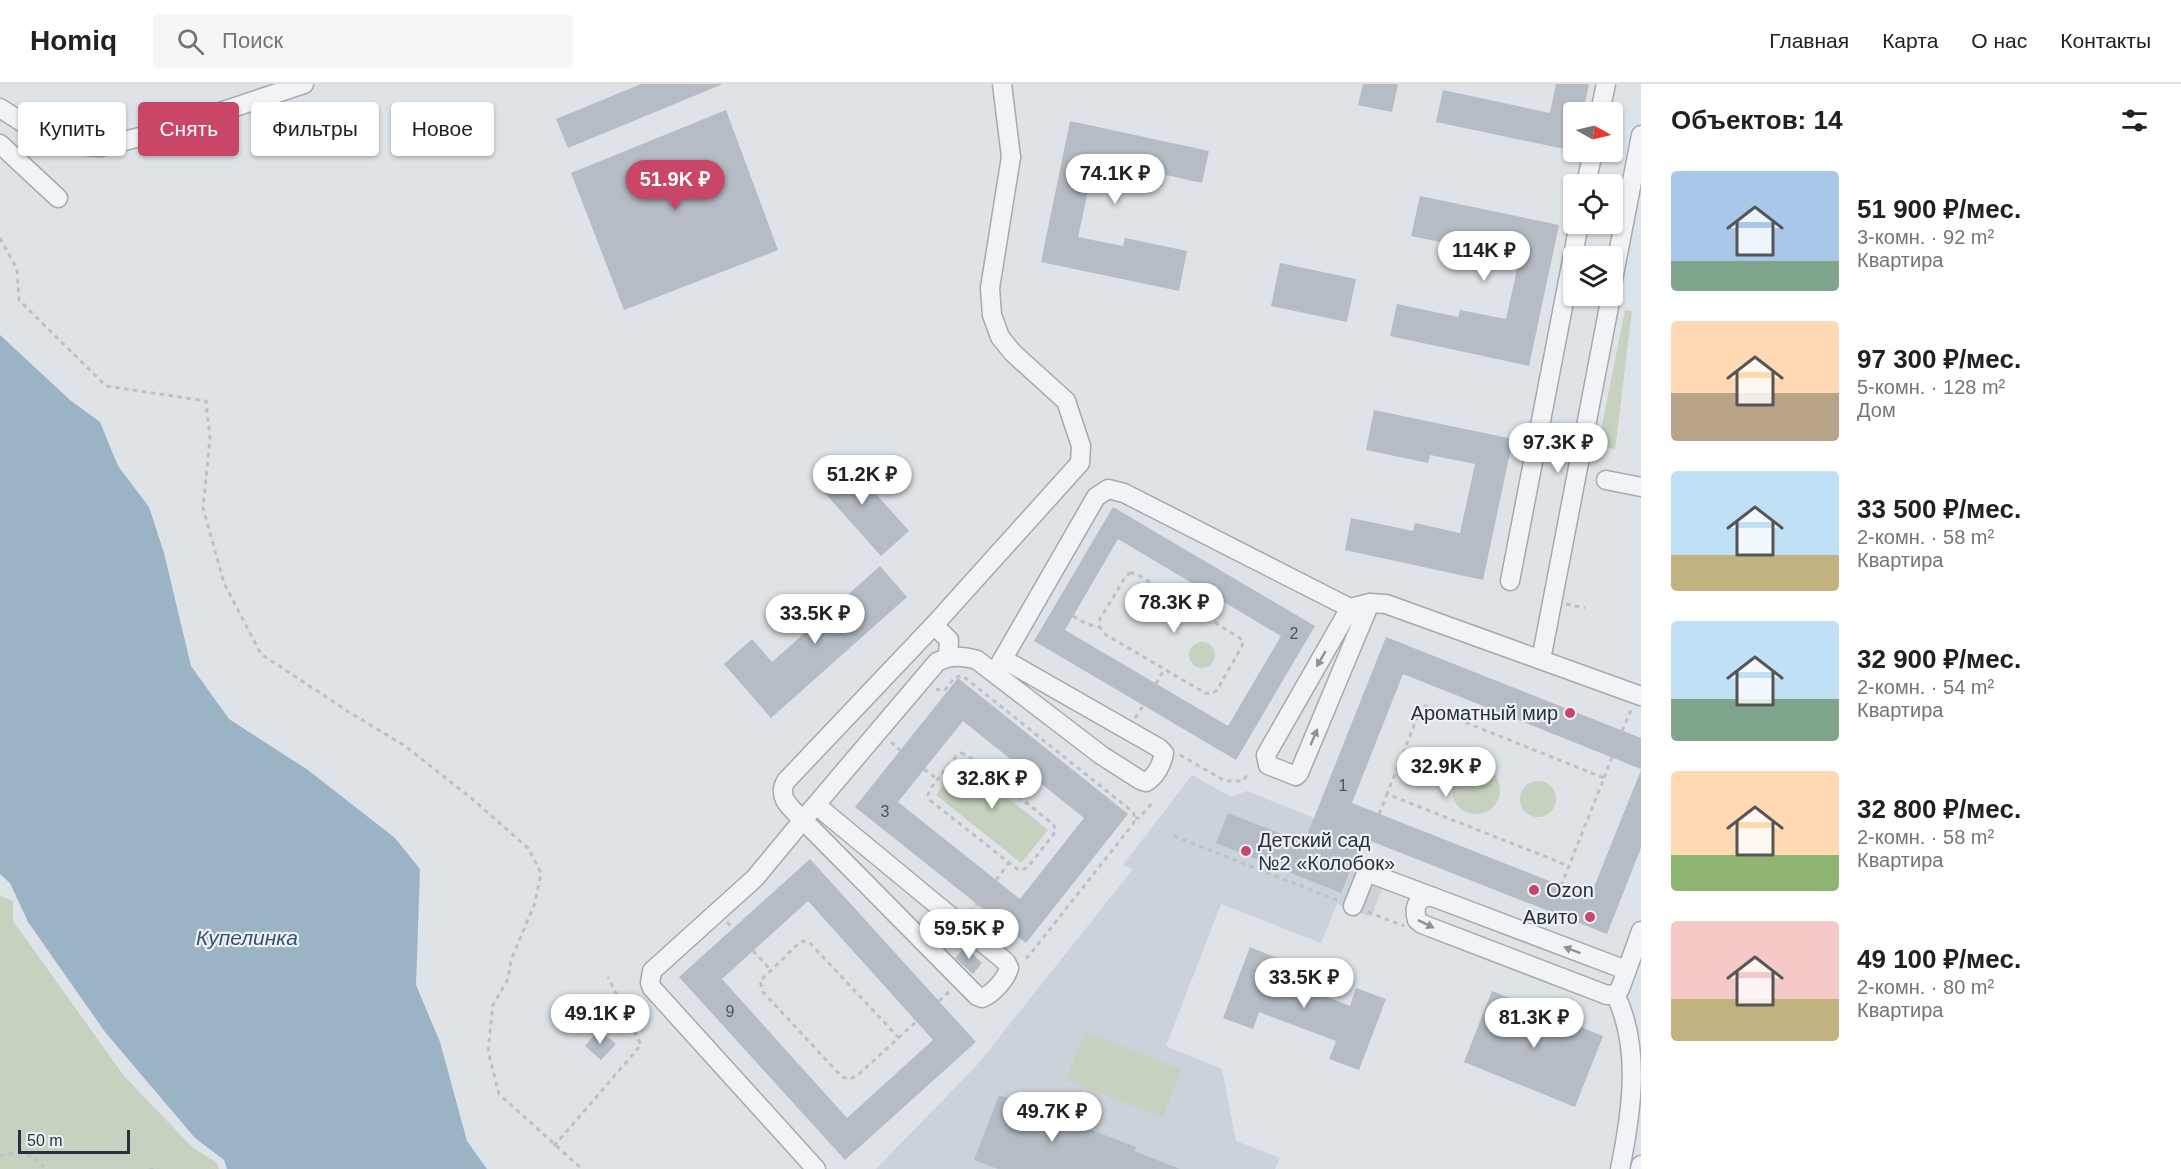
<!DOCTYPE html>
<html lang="ru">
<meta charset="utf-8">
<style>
body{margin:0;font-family:Arial,sans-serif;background:#f6f6f6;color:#202124;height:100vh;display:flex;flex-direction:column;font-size:22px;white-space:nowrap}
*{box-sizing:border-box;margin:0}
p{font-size:20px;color:#757577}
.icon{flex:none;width:33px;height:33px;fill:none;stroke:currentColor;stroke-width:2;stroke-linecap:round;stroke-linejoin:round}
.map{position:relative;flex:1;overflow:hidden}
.side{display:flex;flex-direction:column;background:#fff;width:540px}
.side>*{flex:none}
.guide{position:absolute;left:18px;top:18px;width:570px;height:54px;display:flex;gap:12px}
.needle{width:39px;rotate:98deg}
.tools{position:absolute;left:1563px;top:18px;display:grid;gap:12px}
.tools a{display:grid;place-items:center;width:60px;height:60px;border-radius:6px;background:#fff;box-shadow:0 2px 4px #0004;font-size:30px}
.scale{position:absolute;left:18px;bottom:15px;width:112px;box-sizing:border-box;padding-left:6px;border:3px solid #28323d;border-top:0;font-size:16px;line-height:21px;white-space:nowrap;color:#28323d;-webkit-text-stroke:4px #edf1f5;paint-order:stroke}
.price{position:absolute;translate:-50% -51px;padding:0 14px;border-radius:21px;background:#fff;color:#222;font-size:20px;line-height:39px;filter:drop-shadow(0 2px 3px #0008)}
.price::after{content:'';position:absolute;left:50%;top:36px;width:18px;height:14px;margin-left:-9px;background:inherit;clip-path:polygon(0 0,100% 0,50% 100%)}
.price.current{background:#c94667;color:#fff}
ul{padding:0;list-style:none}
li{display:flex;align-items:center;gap:18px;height:150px;padding:0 30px}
li span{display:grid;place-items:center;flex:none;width:168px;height:120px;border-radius:6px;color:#555}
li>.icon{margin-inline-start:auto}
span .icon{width:72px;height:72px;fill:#fffc;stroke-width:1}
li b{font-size:26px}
h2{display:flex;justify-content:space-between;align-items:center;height:72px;padding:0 30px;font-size:26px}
.chip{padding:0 21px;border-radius:6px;background:#fff;box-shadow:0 2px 4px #0004;font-size:21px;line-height:54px}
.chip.current{background:#c94667;color:#fff}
header{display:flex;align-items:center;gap:36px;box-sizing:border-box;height:84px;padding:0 30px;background:#fff;border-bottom:2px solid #e0e0e0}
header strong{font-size:28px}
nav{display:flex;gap:33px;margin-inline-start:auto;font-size:21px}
.search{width:420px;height:54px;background:#f6f6f6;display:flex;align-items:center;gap:15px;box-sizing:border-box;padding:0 21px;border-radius:6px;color:#757577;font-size:22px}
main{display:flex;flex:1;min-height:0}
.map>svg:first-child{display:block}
</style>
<header>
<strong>Homiq</strong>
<div class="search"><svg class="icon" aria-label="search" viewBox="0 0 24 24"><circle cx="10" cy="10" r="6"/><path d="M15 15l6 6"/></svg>Поиск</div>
<nav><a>Главная</a><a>Карта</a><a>О нас</a><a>Контакты</a></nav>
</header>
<main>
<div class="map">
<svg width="1641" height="1085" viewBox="0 0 1641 1085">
<rect width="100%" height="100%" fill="#dee3e7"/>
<polygon fill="#ccd2d9" points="1192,691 1231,713 1247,707 1363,754 1350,786 1384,800 1371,833 1337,820 1321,859 1221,820 1166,962 1222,985 1236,1057 1280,1074 1275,1085 876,1085 978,980 1133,785 1123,781"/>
<g fill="#c6d1bf">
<polygon points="1625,226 1632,227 1615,365 1598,361"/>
<circle cx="1202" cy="571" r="13"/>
<polygon points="962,677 1048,746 1021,779 936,711"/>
<circle cx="1476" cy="706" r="24"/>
<circle cx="1538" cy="715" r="18"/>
<polygon points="0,812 13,817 13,837 124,992 193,1064 216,1078 219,1085 0,1085"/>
<polygon points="1085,948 1181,985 1163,1033 1066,996"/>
</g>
<polygon fill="#9ab4c6" points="0,251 70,316 100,338 118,382 149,423 164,469 191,582 229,635 308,686 395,754 420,785 416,901 440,958 467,1057 487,1085 227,1085 224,1076 195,1054 105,948 28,838 10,799 0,790"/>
<g fill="#b5bcc4" fill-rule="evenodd">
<polygon points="641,0 723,0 568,64 556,35"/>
<polygon points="1363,0 1398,0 1392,28 1358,21"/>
<polygon points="1556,0 1589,0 1583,28 1574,28 1574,67 1436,38 1443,6 1550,29"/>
<polygon points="726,26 778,166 624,226 571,89"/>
<polygon points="1070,37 1209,67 1202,99 1126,82 1124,91 1093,84 1078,153 1123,162 1125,154 1187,167 1179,207 1041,178"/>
<polygon points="1420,112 1559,141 1529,282 1390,252 1397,220 1458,233 1460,226 1506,235 1521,167 1476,157 1474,165 1411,152"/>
<polygon points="1280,179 1356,195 1347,238 1271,222"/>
<polygon points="1374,326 1513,355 1483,496 1345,466 1351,434 1413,447 1415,439 1460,449 1475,380 1430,371 1428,379 1366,366"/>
<polygon points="843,373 909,447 881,472 815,398"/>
<path d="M1113,423L1315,542L1236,676L1034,557ZM1118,455L1281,552L1228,642L1065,546Z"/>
<polygon points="880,482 907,513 771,634 724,580 752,555 772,578"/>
<polygon points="1386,553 1641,654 1641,685 1403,590 1352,719 1590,813 1641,686 1641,764 1607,850 1363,754 1341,809 1216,759 1228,729 1304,759"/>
<path d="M958,594L1128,730L1026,859L855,723ZM963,637L1084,734L1020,815L898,718Z"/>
<path d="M810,775L976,958L845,1076L679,893ZM808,817L933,956L847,1034L722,895Z"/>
<polygon points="965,863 982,879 973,890 955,874"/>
<polygon points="1250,863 1279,875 1273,892 1350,922 1356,904 1386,915 1359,986 1329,975 1336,957 1259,928 1253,945 1223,934"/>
<polygon points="1492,907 1603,952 1575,1023 1464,978"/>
<polygon points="599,945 616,960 601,976 585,962"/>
<polygon points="999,1011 1136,1063 1134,1067 1180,1085 998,1085 974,1076"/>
</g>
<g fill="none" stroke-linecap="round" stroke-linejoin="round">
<g stroke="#a4aab1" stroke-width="21">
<g id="minor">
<polyline points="0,24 42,51 73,61 101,63 163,47 304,0"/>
<polyline points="1600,28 1606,0"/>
<polyline points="0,60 58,114"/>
<polyline points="1586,100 1593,68"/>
<polyline points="1612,201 1641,51"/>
<polyline points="1606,396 1641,403"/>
<polyline points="1510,497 1579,140"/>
<polyline points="1350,524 1266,671 1268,681 1296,692 1299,689 1370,519"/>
<polyline points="934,541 949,556 948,573"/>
<polyline points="1541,576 1611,212"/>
<polyline points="997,585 1096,413 1108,405 1124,409 1350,524 1370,519 1386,520 1641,612"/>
<path d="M816,721L1006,878L1009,884C1006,895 993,910 982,914L977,912L803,736C848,683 892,631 937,578C951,571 962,572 977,576L1101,671L1140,696L1146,698C1156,692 1162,680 1164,669L1159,664L1003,575"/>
<polyline points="1353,822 1365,792 1369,789 1433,813"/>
<path d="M1626,886L1433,813C1418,811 1413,823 1417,836L1422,840L1607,911L1615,910L1620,905L1641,847"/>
<path d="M1615,910C1641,962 1632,1027 1620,1085"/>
<path d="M816,1085L652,904L650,899L652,887L755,794L803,736C792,725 776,714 786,697L934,541L1080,379L1081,362L1066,317L1013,269L1000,253L992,231L990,204L1011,73L1002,0"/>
<polyline points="1640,1085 1641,1081"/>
</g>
</g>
<g stroke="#bdc1c6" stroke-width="3" stroke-dasharray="4.5 4.5" stroke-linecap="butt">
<polyline points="0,154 17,185 19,216 106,302 206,317 210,354 203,424 224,499 261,570 349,628 405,662 471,714 528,764 541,789 535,819 511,876 508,895 493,921 488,967 499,1010 582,1085"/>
<polygon points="1130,489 1135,489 1243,556 1242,562 1217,606 1212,610 1205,609 1103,549 1100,543 1100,535 1126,492"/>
<polyline points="1566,520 1585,524"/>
<polyline points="1073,532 1087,540 1100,543"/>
<polyline points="1156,600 1164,585"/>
<polyline points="936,605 944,607 955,593 963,592 1133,728 1135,734 1133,740 1028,873 1024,875"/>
<polyline points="1135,634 1143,622"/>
<polyline points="1622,647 1631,626"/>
<polyline points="891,658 900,666"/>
<polygon points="961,669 967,671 1053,740 1056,745 1053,751 1028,783 1022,786 1017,785 931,717 928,711 930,705 956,672"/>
<polyline points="1180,671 1225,697 1243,697 1249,688"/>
<polyline points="924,685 937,695"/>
<polyline points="1604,694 1612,673"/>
<polyline points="1379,730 1387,710"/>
<polyline points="1135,734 1139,734 1153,718"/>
<polyline points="1174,752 1339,817"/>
<polyline points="996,796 1009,779"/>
<polyline points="1561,802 1604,694 1422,621 1387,710 1569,782"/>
<polyline points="970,828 977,820"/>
<polyline points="1368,828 1404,842"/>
<polyline points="727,838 733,845"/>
<polyline points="1546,841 1551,828"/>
<polyline points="753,867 770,885"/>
<polyline points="939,917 951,906"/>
<polyline points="899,954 809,858 803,857 797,861 760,897 763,908 842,993 850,995 858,991 917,937"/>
<polyline points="554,1062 641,961 608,893"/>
<path d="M0,1072C22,1067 30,1067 46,1085"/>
<polyline points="149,1085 159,1085"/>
</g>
<use href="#minor" stroke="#f1f3f6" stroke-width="18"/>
</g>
<defs><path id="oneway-solid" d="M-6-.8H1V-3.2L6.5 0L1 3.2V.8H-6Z" transform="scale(1.5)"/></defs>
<g fill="#8c929a">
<use href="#oneway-solid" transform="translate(1321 575) rotate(120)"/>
<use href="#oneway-solid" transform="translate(1314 653) rotate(-67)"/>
<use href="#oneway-solid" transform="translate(1426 840) rotate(26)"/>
<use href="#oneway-solid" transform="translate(1572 866) rotate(-159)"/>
</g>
<g fill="#c94667" stroke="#edf1f5" stroke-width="2">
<circle cx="1570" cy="629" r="6"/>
<circle cx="1246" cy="767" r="6"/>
<circle cx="1534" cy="806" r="6"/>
<circle cx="1590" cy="833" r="6"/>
</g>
<g text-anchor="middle" stroke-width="4.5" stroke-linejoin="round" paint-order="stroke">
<g font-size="16" fill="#4b545f">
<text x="1294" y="555">2</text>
<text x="1343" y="707">1</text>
<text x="885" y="733">3</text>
<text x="730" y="933">9</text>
</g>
<g font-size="20" fill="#28323d" stroke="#edf1f5" text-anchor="end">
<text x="1558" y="636">Ароматный мир</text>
<text x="1258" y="763" text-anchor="start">Детский сад<tspan x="1258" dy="23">№2 «Колобок»</tspan></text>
<text x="1546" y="813" text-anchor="start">Ozon</text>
<text x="1578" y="840">Авито</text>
</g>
<g font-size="21" font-style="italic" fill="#335470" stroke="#edf1f5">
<text x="247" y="861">Купелинка</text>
</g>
</g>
</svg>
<div class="tools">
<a><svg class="needle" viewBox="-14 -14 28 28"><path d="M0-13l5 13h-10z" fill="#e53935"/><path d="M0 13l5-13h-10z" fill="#757577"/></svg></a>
<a><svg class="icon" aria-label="locate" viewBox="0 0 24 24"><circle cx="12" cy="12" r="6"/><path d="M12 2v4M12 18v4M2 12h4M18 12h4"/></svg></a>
<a><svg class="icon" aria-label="layers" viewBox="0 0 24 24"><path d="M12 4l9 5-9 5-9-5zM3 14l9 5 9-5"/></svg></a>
</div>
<div class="scale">50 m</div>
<b class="price" style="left:1115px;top:121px">74.1K ₽</b>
<b class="price current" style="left:675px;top:127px">51.9K ₽</b>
<b class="price" style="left:1484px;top:198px">114K ₽</b>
<b class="price" style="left:1558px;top:390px">97.3K ₽</b>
<b class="price" style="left:862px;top:422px">51.2K ₽</b>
<b class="price" style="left:1174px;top:550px">78.3K ₽</b>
<b class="price" style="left:815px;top:561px">33.5K ₽</b>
<b class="price" style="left:1446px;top:714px">32.9K ₽</b>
<b class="price" style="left:992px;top:726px">32.8K ₽</b>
<b class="price" style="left:969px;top:876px">59.5K ₽</b>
<b class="price" style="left:1304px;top:925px">33.5K ₽</b>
<b class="price" style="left:600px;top:961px">49.1K ₽</b>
<b class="price" style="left:1534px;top:965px">81.3K ₽</b>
<b class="price" style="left:1052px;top:1059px">49.7K ₽</b>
<div class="guide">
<a class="chip">Купить</a>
<a class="chip current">Снять</a>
<a class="chip">Фильтры</a>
<a class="chip">Новое</a>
</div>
</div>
<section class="side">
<h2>Объектов: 14<svg class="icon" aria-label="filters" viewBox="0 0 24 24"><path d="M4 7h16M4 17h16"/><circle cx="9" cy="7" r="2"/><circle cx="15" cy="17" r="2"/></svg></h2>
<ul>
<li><span style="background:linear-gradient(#a9c7e8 75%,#7fa58c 0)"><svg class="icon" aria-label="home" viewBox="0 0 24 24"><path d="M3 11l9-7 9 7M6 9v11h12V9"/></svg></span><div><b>51 900 ₽/мес.</b><p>3-комн. · 92 m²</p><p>Квартира</p></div></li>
<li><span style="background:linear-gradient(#ffd9b3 60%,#b9a48a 0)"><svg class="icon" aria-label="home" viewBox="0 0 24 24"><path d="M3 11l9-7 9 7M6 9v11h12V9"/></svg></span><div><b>97 300 ₽/мес.</b><p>5-комн. · 128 m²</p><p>Дом</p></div></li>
<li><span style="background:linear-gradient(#bfe0f5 70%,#c2b280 0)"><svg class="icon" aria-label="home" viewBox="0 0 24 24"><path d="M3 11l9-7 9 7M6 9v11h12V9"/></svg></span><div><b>33 500 ₽/мес.</b><p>2-комн. · 58 m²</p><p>Квартира</p></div></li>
<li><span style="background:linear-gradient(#bfe0f5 65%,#7fa58c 0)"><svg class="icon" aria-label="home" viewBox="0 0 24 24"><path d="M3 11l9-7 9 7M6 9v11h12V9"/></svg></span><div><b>32 900 ₽/мес.</b><p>2-комн. · 54 m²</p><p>Квартира</p></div></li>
<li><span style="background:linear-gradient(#ffd9b3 70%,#8fb573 0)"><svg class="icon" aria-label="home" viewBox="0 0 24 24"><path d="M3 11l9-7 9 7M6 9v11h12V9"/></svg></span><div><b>32 800 ₽/мес.</b><p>2-комн. · 58 m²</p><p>Квартира</p></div></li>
<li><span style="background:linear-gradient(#f6c9c9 65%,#c2b280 0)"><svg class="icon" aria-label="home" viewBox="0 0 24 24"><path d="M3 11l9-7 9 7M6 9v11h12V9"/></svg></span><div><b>49 100 ₽/мес.</b><p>2-комн. · 80 m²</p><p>Квартира</p></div></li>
</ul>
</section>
</main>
